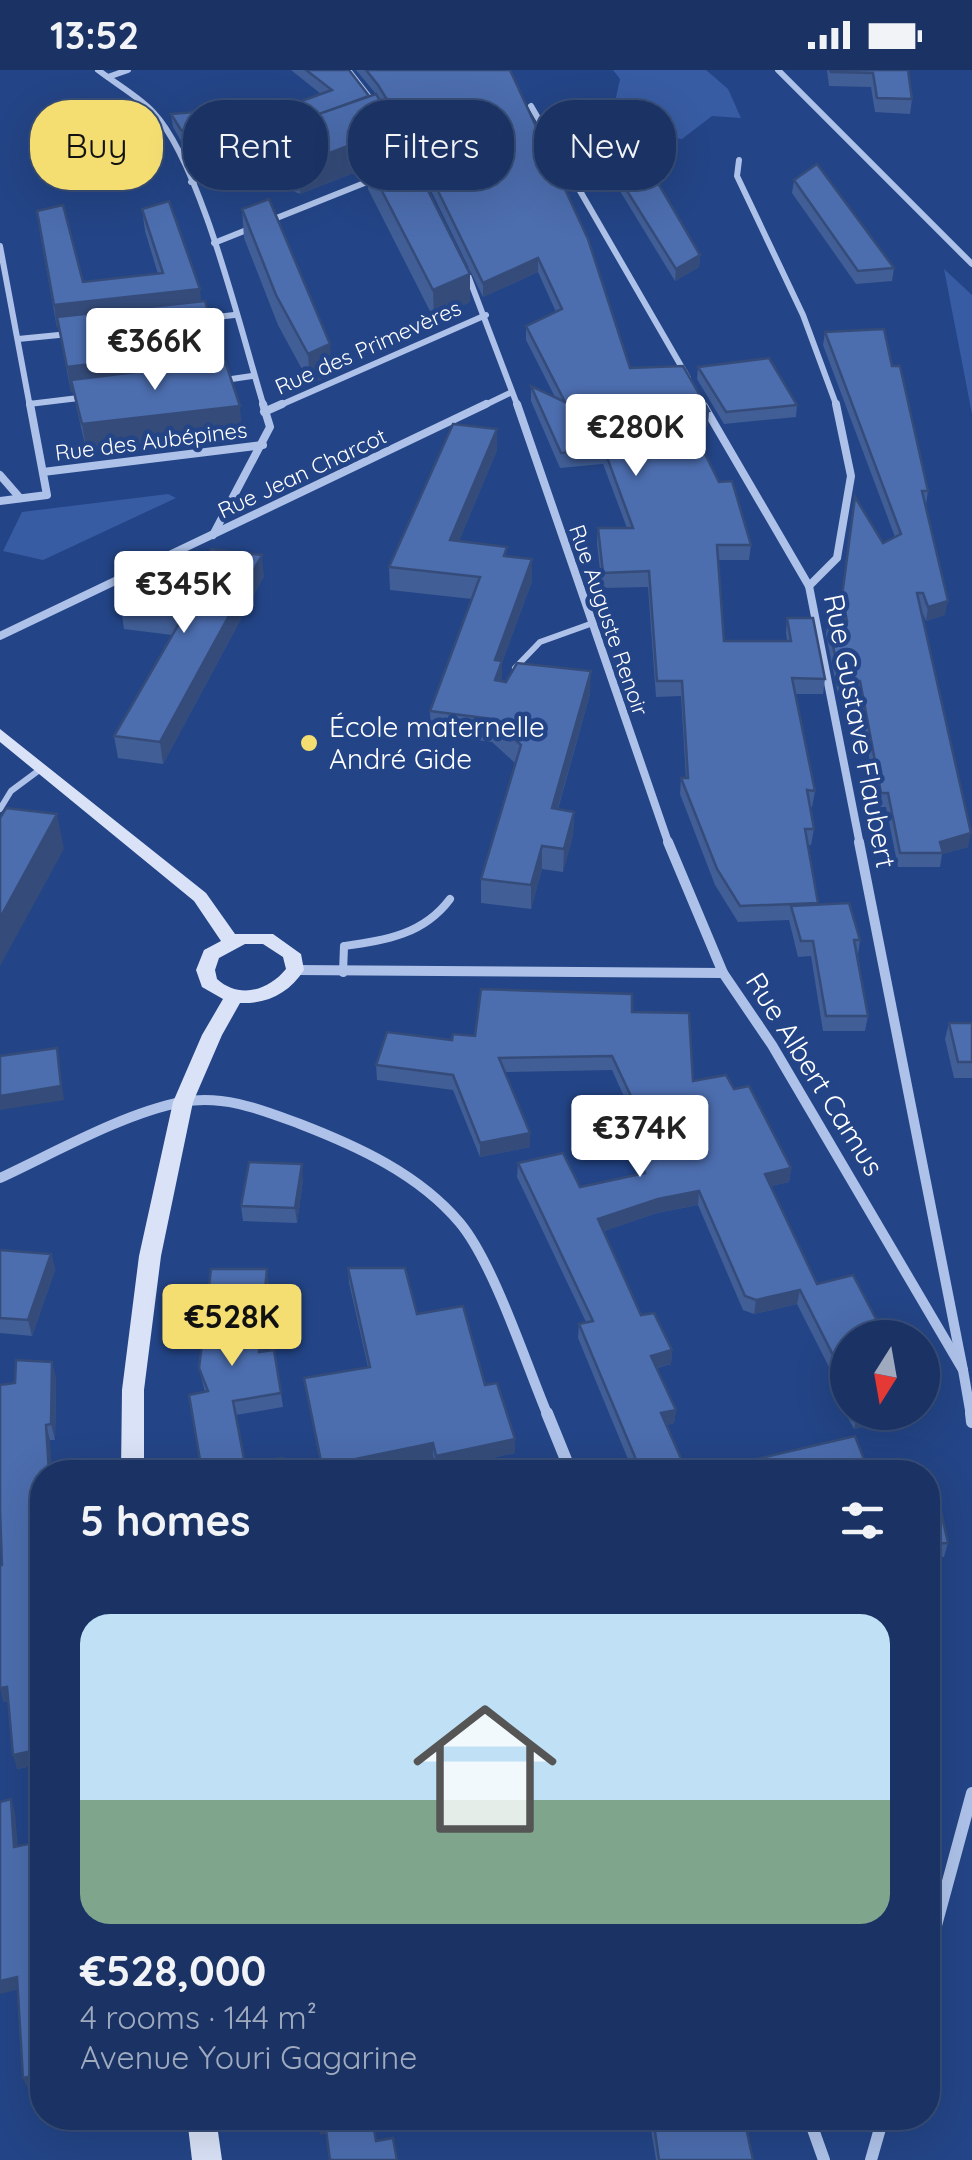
<!DOCTYPE html>
<meta charset="utf-8">
<style>
body{margin:0;font-family:Quicksand,sans-serif;background:#273f6d;color:#f1f3f6;height:100vh;display:flex;flex-direction:column;font-size:38px;white-space:nowrap}
*{box-sizing:border-box;margin:0}
p{font-size:32px;color:#9faabf}
.icon{flex:none;width:55px;height:55px;fill:none;stroke:currentColor;stroke-width:2;stroke-linecap:round;stroke-linejoin:round}
.map{position:relative;flex:1;overflow:hidden}
.panel{position:absolute;left:30px;top:1390px;width:910px;height:670px;display:flex;flex-direction:column;background:#1a3364;border-radius:40px;box-shadow:0 10px 40px #0002,0 0 0 2px #384e78}
.panel>*{flex:none}
.hud{position:absolute;left:30px;top:30px;width:912px;height:90px;display:flex;gap:20px}
.needle{width:65px;rotate:191deg}
.tools{position:absolute;left:830px;top:1250px;display:grid;gap:20px}
.tools a{display:grid;place-items:center;width:110px;height:110px;border-radius:50%;background:#1a3364;box-shadow:0 10px 40px #0002,0 0 0 2px #384e78;font-size:50px}
.price{position:absolute;translate:-50% -85px;padding:0 22px;border-radius:10px;background:#fff;color:#222;font-size:32px;line-height:65px;filter:drop-shadow(0 2px 5px #0008)}
.price::after{content:'';position:absolute;left:50%;top:60px;width:30px;height:22px;margin-left:-15px;background:inherit;clip-path:polygon(0 0,100% 0,50% 100%)}
.price.current{background:#f4dd71;color:#111}
ul{padding:0;list-style:none}
li{display:grid;align-content:center;gap:20px;height:530px;padding:0 50px}
li span{display:grid;place-items:center;height:310px;border-radius:30px;color:#555}
li>.icon{margin-inline-start:auto}
span .icon{width:180px;height:180px;fill:#fffc;stroke-width:1}
li b{font-size:42px}
h2{display:flex;justify-content:space-between;align-items:center;height:120px;padding:0 50px;font-size:42px}
.chip{padding:0 35px;border-radius:40px;background:#1a3364;box-shadow:0 10px 40px #0002,0 0 0 2px #384e78;font-size:35px;line-height:90px}
.chip.current{background:#f4dd71;color:#111}
.status{display:flex;justify-content:space-between;align-items:center;height:70px;padding:0 50px;background:#1a3364;direction:ltr}
.status svg{height:28px;fill:currentColor}
.map>svg:first-child{display:block}
</style>
<div class="status"><b>13:52</b><svg viewBox="0 0 49 12"><path d="M0 12V9h3v3zM5 12V6h3v6zM10 12V3h3v9zM15 12V0h3v12zM26 1h20v11H26zM47 4h2v5h-2z"/></svg></div>
<div class="map">
<svg width="972" height="2090" viewBox="0 0 972 2090">
<rect width="100%" height="100%" fill="#234486"/>
<g fill="#385ca3">
<polygon points="613,0 706,0 728,19 741,48 712,46 682,69 642,63 615,32 620,9"/>
<polygon points="944,199 972,225 972,344"/>
<polygon points="168,424 176,428 43,490 3,481 22,442"/>
</g>
<g fill="none" stroke-linecap="round" stroke-linejoin="round">
<g stroke="#aec2e9" stroke-width="6">
<polyline points="515,598 540,572 593,553"/>
<polyline points="0,739 11,721 42,698"/>
</g>
<path stroke="#aec2e9" stroke-width="8" d="M343,903L344,876C386,870 423,865 450,829"/>
<g stroke="#aec2e9" stroke-width="6">
<path d="M98,0C116,14 138,26 153,42C201,92 242,266 264,337"/>
<polyline points="348,0 376,36"/>
<polyline points="778,0 972,194"/>
<polyline points="108,7 128,0"/>
<polyline points="531,36 688,308"/>
<polyline points="739,90 737,106 803,245 837,337"/>
<polyline points="191,112 253,90"/>
<polyline points="214,173 377,108"/>
<polyline points="0,176 30,337"/>
<polyline points="466,200 518,337"/>
<polyline points="200,249 234,245"/>
<polyline points="18,269 69,264"/>
<polyline points="218,311 252,306"/>
<polyline points="29,334 87,327"/>
<polyline points="276,337 486,245"/>
<polyline points="481,337 510,323"/>
</g>
<g stroke="#aec2e9" stroke-width="8">
<polyline points="517,334 669,775"/>
<polyline points="704,336 809,516 860,775"/>
<polyline points="264,342 282,334"/>
<polyline points="43,402 263,375"/>
<polyline points="0,405 20,428"/>
<polyline points="0,431 47,425 30,334"/>
<polyline points="213,465 270,357 263,334"/>
<polyline points="809,516 837,488 851,406 836,334"/>
<polyline points="0,566 486,334"/>
</g>
<g stroke="#aec2e9" stroke-width="10">
<polyline points="668,772 723,903"/>
<polyline points="859,772 963,1300"/>
<polyline points="295,900 723,903 772,975 963,1300 971,1346"/>
<path d="M0,1108C54,1083 124,1043 182,1032C224,1024 262,1040 300,1054C357,1076 419,1104 460,1153C494,1194 526,1294 548,1346"/>
</g>
<g stroke="#aec2e9" stroke-width="12">
<polyline points="547,1343 571,1402"/>
<polyline points="971,1343 972,1352"/>
<polyline points="928,1885 972,1723"/>
<polyline points="809,2048 824,2090"/>
<polyline points="871,2090 883,2048"/>
</g>
<g fill="#d9e2f7" fill-rule="evenodd">
<path d="M0,659L206,823L235,864H273L301,884L304,900C289,923 268,934 240,933L222,965L193,1032L161,1186L144,1320V1402H121L122,1320L139,1186L173,1032L202,965L223,929L202,917L196,900L204,880L221,871L194,831L0,672ZM245,874H263L283,887L286,899C268,921 239,929 217,909L215,900L219,888Z"/>
<polygon points="187,2048 216,2048 222,2090 192,2090"/>
</g>
</g>
<g fill="#415e96">
<polygon points="291,0 349,0 369,26 376,24 356,0 510,0 630,298 708,356 692,358 751,475 749,490 718,490 724,571 787,571 786,563 787,548 825,609 823,624 795,624 815,721 812,737 810,737 814,759 811,775 808,775 818,835 860,870 858,885 868,946 865,961 823,961 811,886 798,887 789,850 738,852 715,815 680,724 681,708 686,708 681,626 656,627 648,517 602,518 597,473 598,458 627,458 603,394 560,398 531,331 531,316 555,327 526,270 526,256 556,242 538,202 483,227 417,92 380,29 399,64 400,80 470,232 434,249 368,119 368,105 362,107 359,101 300,124 244,100 243,86 226,92 182,73 173,57 171,44 246,51 321,24"/>
<polygon points="827,0 908,0 912,29 910,44 875,42 871,17 829,16"/>
<polygon points="612,97 700,185 699,197 675,211 612,108"/>
<polygon points="794,110 894,198 892,211 856,214 792,123"/>
<polygon points="142,139 201,231 242,361 86,379 73,322 71,322 59,258 57,258 40,163 83,212 158,204 145,161"/>
<polygon points="242,139 332,305 310,314 278,255 244,168"/>
<polygon points="825,262 892,296 928,421 926,435 945,545 926,551 920,537 968,777 942,784 940,797 898,797 886,737 879,737 857,625 838,624 826,564 828,550 842,551 840,539 855,427 883,473 895,467 823,275"/>
<polygon points="698,297 797,335 796,347 724,354 697,309"/>
<polygon points="497,359 497,380 459,471 507,486 532,489 532,511 502,593 502,611 590,624 558,739 574,742 573,765 563,802 542,799 531,839 481,833 481,809 515,693 492,672 431,664 430,641 472,529 390,520 389,497"/>
<polygon points="264,506 163,694 118,688 114,666 172,565 124,559 121,537 191,514"/>
<polygon points="632,942 693,1011 734,1019 791,1098 789,1112 771,1116 817,1214 848,1268 848,1342 915,1344 854,1359 829,1313 831,1301 797,1234 754,1244 743,1240 698,1135 657,1143 604,1161 641,1245 672,1280 671,1294 657,1298 676,1340 674,1353 667,1355 687,1402 604,1402 604,1400 630,1394 578,1268 579,1254 586,1252 517,1107 518,1093 580,1117 638,1104 616,1059 617,1045 631,1042 612,1000 504,1002 530,1077 480,1087 453,1020 377,1010 376,995 452,970"/>
<polygon points="949,953 972,953 972,1008 954,1008 945,969"/>
<polygon points="303,1110 297,1153 243,1151 241,1136"/>
<polygon points="0,1180 51,1184 55,1200 32,1266 0,1263"/>
<polygon points="348,1198 417,1244 485,1315 515,1383 437,1400 433,1387 358,1402 322,1402 304,1308 368,1297 349,1213"/>
<polygon points="269,1213 263,1282 281,1323 283,1337 236,1345 202,1402 205,1322 199,1298"/>
<polygon points="56,1307 55,1370 50,1370 42,1402 42,1694 17,1699 8,1631 3,1632 1,1517 2,1495"/>
<polygon points="928,1420 948,1473 944,1487 928,1487"/>
<polygon points="653,2048 753,2090 656,2090 651,2060"/>
</g>
<g fill="#354c7a">
<polygon points="399,64 400,92 367,92 368,105 362,107 361,78"/>
<polygon points="358,72 359,101 300,124 298,95"/>
<polygon points="242,73 243,86 226,92 225,79"/>
<polygon points="700,185 699,197 675,211 676,199"/>
<polygon points="538,188 538,202 483,227 483,213"/>
<polygon points="470,204 470,232 434,249 433,220"/>
<polygon points="200,219 202,242 57,258 54,235"/>
<polygon points="330,274 332,305 310,314 308,284"/>
<polygon points="220,278 223,303 71,310 73,322 71,322 67,297"/>
<polygon points="240,336 242,361 86,379 82,354"/>
<polygon points="709,341 708,356 683,359 685,344"/>
<polygon points="497,359 497,380 450,493 450,470"/>
<polygon points="262,485 264,506 163,694 160,672"/>
<polygon points="532,489 532,511 502,593 502,614 495,633 495,590"/>
<polygon points="948,531 945,545 926,551 928,537"/>
<polygon points="591,601 590,624 551,762 552,738"/>
<polygon points="574,742 573,765 563,802 564,779"/>
<polygon points="57,744 64,779 0,896 0,848"/>
<polygon points="971,763 968,777 942,784 940,772"/>
<polygon points="542,776 542,799 531,839 531,815"/>
<polygon points="57,978 64,1030 0,1040 0,1026"/>
<polygon points="530,1063 530,1077 480,1087 480,1073"/>
<polygon points="302,1094 303,1110 297,1153 295,1138"/>
<polygon points="791,1098 789,1112 763,1118 765,1104"/>
<polygon points="699,1121 698,1135 657,1143 598,1163 598,1149 658,1129"/>
<polygon points="51,1184 55,1200 32,1266 28,1250"/>
<polygon points="267,1199 269,1213 261,1296 259,1282"/>
<polygon points="800,1220 797,1234 754,1244 756,1230"/>
<polygon points="672,1280 671,1294 650,1299 651,1286"/>
<polygon points="52,1292 56,1307 55,1370 51,1354"/>
<polygon points="676,1340 674,1353 660,1357 661,1343"/>
<polygon points="869,1342 915,1342 854,1359 857,1346"/>
<polygon points="46,1355 50,1370 52,1402 49,1402"/>
<polygon points="515,1369 515,1383 437,1400 436,1386"/>
<polygon points="433,1373 433,1387 358,1402 323,1402 322,1396"/>
<polygon points="7,1617 11,1631 3,1632 0,1618"/>
<polygon points="42,1679 42,1694 17,1699 13,1685"/>
<polygon points="11,1729 15,1742 19,1790 14,1777"/>
<polygon points="17,1907 21,1919 0,1924 0,1911"/>
<polygon points="42,2004 42,2016 28,2019 23,2008"/>
<polygon points="325,2053 326,2064 320,2065 318,2054"/>
</g>
<g fill="#4c6dae" stroke="#354c7a" stroke-width="2.5">
<polygon points="306,0 349,0 369,26 225,79 181,60 171,44 231,39 246,51 332,20"/>
<polygon points="366,0 510,0 588,169 630,298 683,296 709,341 685,344 719,412 732,411 751,475 717,475 724,571 791,571 787,548 813,548 825,609 792,608 815,721 807,720 814,759 805,759 818,833 740,836 717,799 681,708 688,708 682,611 657,611 649,501 603,503 598,458 633,458 604,379 561,383 531,316 565,332 526,256 562,239 538,188 483,213 417,78 378,15"/>
<polygon points="830,0 908,0 912,29 877,28 873,3 831,2"/>
<polygon points="376,24 399,64 361,78 358,72 298,95 242,71"/>
<polygon points="406,77 470,204 433,220 367,92"/>
<polygon points="647,94 700,185 676,199 612,97"/>
<polygon points="817,94 894,198 858,201 794,110"/>
<polygon points="269,129 330,274 308,284 276,225 242,139"/>
<polygon points="169,131 200,219 54,235 37,141 63,135 83,212 163,203 142,139"/>
<polygon points="205,231 220,278 67,297 57,247"/>
<polygon points="884,259 892,296 900,296 928,421 922,421 948,531 928,537 923,523 917,523 971,763 940,772 943,783 900,783 888,723 881,723 860,611 840,611 828,550 847,551 842,526 855,427 883,473 901,464 825,262"/>
<polygon points="769,288 797,335 726,342 698,297"/>
<polygon points="225,291 240,336 82,354 71,310"/>
<polygon points="453,354 497,359 450,470 507,477 504,486 532,489 495,590 502,591 495,610 506,612 517,593 591,601 552,738 574,742 564,779 542,776 531,815 481,809 521,675 492,649 430,641 480,507 389,497"/>
<polygon points="211,479 262,485 160,672 114,666 184,545 121,537 139,508 191,514"/>
<polygon points="6,738 57,744 0,848 0,748"/>
<polygon points="849,833 860,870 854,870 868,946 826,946 813,871 801,871 791,836"/>
<polygon points="481,919 632,924 632,942 689,943 693,1011 726,1005 734,1019 749,1016 791,1098 765,1104 817,1214 853,1205 886,1268 848,1268 848,1328 832,1299 839,1297 800,1220 756,1230 745,1226 699,1121 658,1129 598,1149 641,1245 654,1243 672,1280 651,1286 676,1340 661,1343 687,1402 605,1402 604,1400 637,1392 579,1254 593,1251 518,1093 563,1083 580,1117 645,1103 617,1045 638,1041 612,986 499,988 530,1063 480,1073 453,1005 376,995 387,962 452,970 453,964 475,966"/>
<polygon points="949,953 972,953 972,992 958,992"/>
<polygon points="57,978 61,1016 0,1026 0,986"/>
<polygon points="249,1092 302,1094 295,1138 241,1136"/>
<polygon points="0,1180 51,1184 28,1250 0,1248"/>
<polygon points="348,1198 405,1198 417,1244 463,1236 485,1315 497,1313 515,1369 436,1386 433,1373 322,1396 304,1308 370,1297"/>
<polygon points="211,1199 267,1199 259,1282 274,1280 281,1323 233,1331 245,1394 282,1388 285,1402 202,1402 189,1325 208,1321 199,1298"/>
<polygon points="16,1290 52,1292 51,1354 46,1355 49,1402 42,1402 42,1679 13,1685 7,1617 0,1618 0,1496 2,1495 0,1439 0,1315 15,1313"/>
<polygon points="855,1366 869,1402 701,1402"/>
<polygon points="936,1419 948,1473 928,1474 928,1420"/>
<polygon points="11,1729 14,1777 42,1771 42,2004 23,2008 17,1907 0,1911 0,1732"/>
<polygon points="317,2048 372,2048 376,2071 393,2068 397,2090 330,2090 325,2053 318,2054"/>
<polygon points="653,2048 744,2048 753,2090 659,2090"/>
</g>
<circle fill="#f4dd71" stroke="#234486" stroke-width="4" cx="309" cy="673" r="10"/>
<g text-anchor="middle" stroke-width="9" stroke-linejoin="round" paint-order="stroke">
<g font-size="22" fill="#fff" stroke="#234486">
<text transform="translate(368 277) rotate(-24)" y="8">Rue des Primevères</text>
<text transform="translate(151 371) rotate(-7)" y="8">Rue des Aubépines</text>
<text transform="translate(302 403) rotate(-25)" y="8">Rue Jean Charcot</text>
<text transform="translate(609 550) rotate(71)" y="8">Rue Auguste Renoir</text>
</g>
<g font-size="28" fill="#fff" stroke="#234486" text-anchor="start">
<text x="329" y="667">École maternelle<tspan x="329" dy="32">André Gide</tspan></text>
</g>
<g font-size="28" fill="#fff" stroke="#234486">
<text transform="translate(860 661) rotate(79)" y="10">Rue Gustave Flaubert</text>
<text transform="translate(815 1004) rotate(58)" y="10">Rue Albert Camus</text>
</g>
</g>
</svg>
<div class="tools">
<a><svg class="needle" viewBox="-14 -14 28 28"><path d="M0-13l5 13h-10z" fill="#e53935"/><path d="M0 13l5-13h-10z" fill="#9faabf"/></svg></a>
</div>
<b class="price" style="left:155px;top:323px">€366K</b>
<b class="price" style="left:636px;top:409px">€280K</b>
<b class="price" style="left:184px;top:566px">€345K</b>
<b class="price" style="left:640px;top:1110px">€374K</b>
<b class="price current" style="left:232px;top:1299px">€528K</b>
<div class="hud">
<a class="chip current">Buy</a>
<a class="chip">Rent</a>
<a class="chip">Filters</a>
<a class="chip">New</a>
</div>
<section class="panel">
<h2>5 homes<svg class="icon" aria-label="filters" viewBox="0 0 24 24"><path d="M4 7h16M4 17h16"/><circle cx="9" cy="7" r="2"/><circle cx="15" cy="17" r="2"/></svg></h2>
<ul>
<li><span style="background:linear-gradient(#bfe0f5 60%,#7fa58c 0)"><svg class="icon" aria-label="home" viewBox="0 0 24 24"><path d="M3 11l9-7 9 7M6 9v11h12V9"/></svg></span><div><b>€528,000</b><p>4 rooms · 144 m²</p><p>Avenue Youri Gagarine</p></div></li>
</ul>
</section>
</div>
